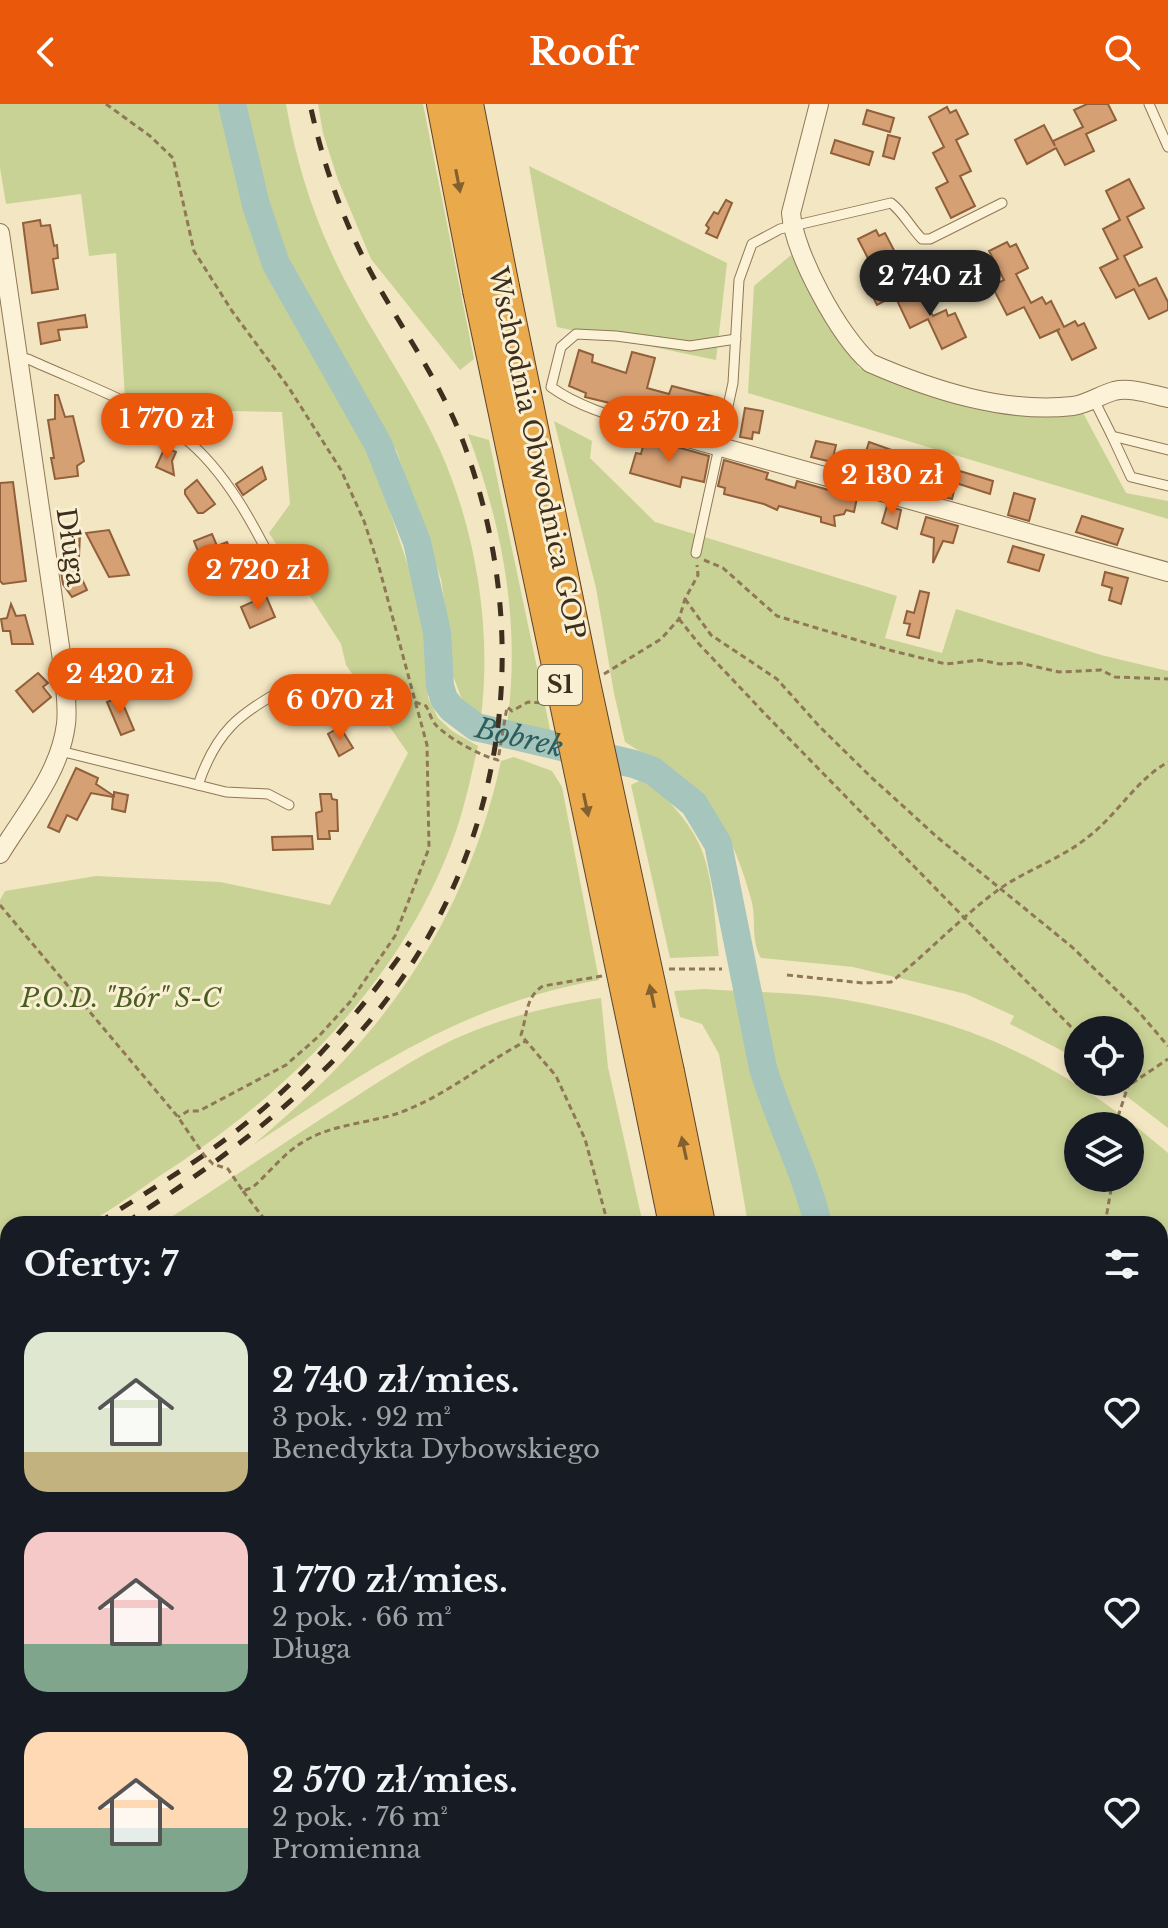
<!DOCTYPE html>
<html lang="pl">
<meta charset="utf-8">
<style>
body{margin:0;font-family:"Libre Baskerville",serif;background:#242831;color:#f1f3f6;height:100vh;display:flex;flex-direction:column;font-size:30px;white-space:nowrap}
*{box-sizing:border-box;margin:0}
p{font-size:26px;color:#9ea1a6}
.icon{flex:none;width:44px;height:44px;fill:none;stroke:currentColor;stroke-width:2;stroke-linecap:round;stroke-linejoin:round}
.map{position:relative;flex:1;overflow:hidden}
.details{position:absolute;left:0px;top:1112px;width:1168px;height:712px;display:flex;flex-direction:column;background:#171b24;border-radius:24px 24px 0 0;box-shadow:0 4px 12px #0003}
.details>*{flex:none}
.fabs{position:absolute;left:1064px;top:912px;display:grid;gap:16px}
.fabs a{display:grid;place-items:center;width:80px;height:80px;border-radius:50%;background:#171b24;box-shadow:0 4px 12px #0003;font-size:40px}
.price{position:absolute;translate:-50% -68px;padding:0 18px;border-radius:28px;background:#ea580c;color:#fff;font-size:26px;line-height:52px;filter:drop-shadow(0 2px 4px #0008)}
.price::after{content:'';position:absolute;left:50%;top:48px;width:24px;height:18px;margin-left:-12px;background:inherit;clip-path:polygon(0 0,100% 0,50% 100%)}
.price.active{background:#222;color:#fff}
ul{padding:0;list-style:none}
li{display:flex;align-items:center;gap:24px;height:200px;padding:0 24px}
li span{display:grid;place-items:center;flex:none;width:224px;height:160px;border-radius:24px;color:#555}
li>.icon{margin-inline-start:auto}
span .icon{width:96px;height:96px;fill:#fffc;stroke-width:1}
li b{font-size:34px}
h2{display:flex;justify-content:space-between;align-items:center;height:96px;padding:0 24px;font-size:34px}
header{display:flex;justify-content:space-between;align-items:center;height:104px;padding:0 24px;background:#ea580c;color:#fff;font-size:36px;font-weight:700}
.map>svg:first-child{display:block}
</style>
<header><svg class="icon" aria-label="back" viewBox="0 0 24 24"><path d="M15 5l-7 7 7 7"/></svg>Roofr<svg class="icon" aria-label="search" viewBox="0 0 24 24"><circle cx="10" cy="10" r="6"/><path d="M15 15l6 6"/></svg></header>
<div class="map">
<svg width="1168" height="1824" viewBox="0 0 1168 1824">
<rect width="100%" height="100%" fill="#f3e6c2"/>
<g fill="#c9d295" fill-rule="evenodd">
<path d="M0,0H286C295,52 310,102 332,150C363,218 409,278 440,346C476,427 492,525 481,613L465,604L452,569L449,527L441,475L397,348L360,284L338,290L369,344L413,477L425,525L428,594L438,614L452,627L478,642C471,672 465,702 455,730C403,877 286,992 158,1073C143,1083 96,1118 81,1120C58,1123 32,1120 8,1120V1168L0,1173V796L5,787L96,772L220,778L330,801L408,649L346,561L341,540L269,429L290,400L282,308L173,306L169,315L125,294L116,149L89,152L81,90L6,100L0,64Z"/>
<polygon points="318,0 423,0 474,255 460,266 371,155 338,76 323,29"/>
<polygon points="529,62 727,159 716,256 557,223"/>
<polygon points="791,151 859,264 1023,310 1082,307 1126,389 1168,397 1168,415 748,289 754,182"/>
<path d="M554,317L592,337L590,354L655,418L897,492L885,534L942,549L956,505L1101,551L1168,567V1024L1108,978H1130V926H1078V955L1010,920L1014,912L966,890L853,863L761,854C750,835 757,815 751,795C738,747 718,700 677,670C661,658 642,649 625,638L614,589L596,484Z"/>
<path d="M468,330L489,336L551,630L507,621C521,520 503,424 468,330Z"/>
<path d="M514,653L552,667L562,683L599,876C463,900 366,967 253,1041C285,1013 318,985 347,953C425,869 477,769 501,657Z"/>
<path d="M643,675C669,694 698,726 706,759C714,788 715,821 719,852L670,854L631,681Z"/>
<path d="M705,885C748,888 792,888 834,894C970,916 1063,958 1168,1049V1457L1160,1455V1120H748L719,950L702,920L680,913L674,887ZM1078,1022H1130V1074H1078Z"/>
<path d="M601,894L608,963L643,1120H160C224,1080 286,1037 349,997C388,972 428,945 471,928C513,911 556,901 601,894Z"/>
<polygon points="8,1218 8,1445 0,1449 0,1223"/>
<polygon points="1160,1634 1168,1636 1168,1824 848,1824 846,1816 1160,1816"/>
<polygon points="629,1816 779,1816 781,1824 631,1824"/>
</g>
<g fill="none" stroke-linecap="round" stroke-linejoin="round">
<g stroke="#a5c5bd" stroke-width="28">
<path id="s1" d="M232,0L256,101L276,160L378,340L417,438L437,528L440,582L444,595L452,605L476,623L634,660L653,667L694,700L718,740L763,964C779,1017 805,1066 818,1120"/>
<polyline points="888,1816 890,1824"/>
</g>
</g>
<g fill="#d5a074" stroke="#91603a" stroke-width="2">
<polygon points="1087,0 1108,0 1116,16 1086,30 1094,47 1065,61 1056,44 1027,60 1015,36 1044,21 1055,42 1053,37 1083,23 1074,6"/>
<polygon points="947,3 950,9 956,6 968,30 956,36 971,67 960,72 975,102 951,114 936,84 948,78 933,49 944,43 929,13"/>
<polygon points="867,6 894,14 890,28 863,20"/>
<polygon points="888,31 900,34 894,55 883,52"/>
<polygon points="835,36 873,48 869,61 831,49"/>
<polygon points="1129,75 1144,104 1127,113 1142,143 1124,152 1139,182 1156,174 1168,198 1168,206 1149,215 1134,185 1116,194 1100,164 1118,155 1103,125 1120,116 1106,87"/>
<polygon points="726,96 732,99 717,134 706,129 709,124 706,121 714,108 718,110"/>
<polygon points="40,116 41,122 50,121 54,142 57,141 58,154 53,155 58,185 32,189 23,119"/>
<polygon points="876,126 879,132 885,129 897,152 885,159 900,189 877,201 861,170 873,164 858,135"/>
<polygon points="1007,138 1010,143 1016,140 1028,164 1016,170 1031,199 1042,193 1046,200 1051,197 1064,223 1075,217 1078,222 1084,219 1096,244 1072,256 1057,226 1060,225 1040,234 1024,203 1007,211 992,182 1004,176 989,147"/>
<polygon points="912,184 915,190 921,187 933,212 946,206 948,212 955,209 966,233 942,245 928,215 910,224 895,192"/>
<polygon points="85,211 87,223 58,226 60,236 41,240 38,219"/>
<polygon points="579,246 593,251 592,258 626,269 632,248 655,254 647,284 669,290 672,282 719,294 715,314 695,311 696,304 673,299 663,301 660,311 619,298 618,301 585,293 586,289 569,282"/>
<polygon points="55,291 58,291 65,313 73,312 84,357 77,362 78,372 55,375 51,354 54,354 48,316 55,315"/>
<polygon points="745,304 763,307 759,329 753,328 752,335 740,333"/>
<polygon points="645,334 709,352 704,378 682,373 680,383 630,369 636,349 641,350"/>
<polygon points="816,337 836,341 832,358 811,353"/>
<polygon points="869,338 892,346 882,376 863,370 865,361 862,360"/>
<polygon points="165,343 176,348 172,357 174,371 156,363"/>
<polygon points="724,356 768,369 766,375 795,384 797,377 857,394 854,408 846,406 844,410 834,412 835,422 821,418 821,413 779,402 777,406 764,400 724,390 725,384 718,382"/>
<polygon points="262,363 266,375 243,391 236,380"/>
<polygon points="953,365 993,377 990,390 956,379 952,395 925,388 928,378 935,379 937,375 950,376"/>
<polygon points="197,376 215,400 203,409 198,409 185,390 185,386"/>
<polygon points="13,378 26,477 3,480 0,477 0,379"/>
<polygon points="1014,389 1035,395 1029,417 1008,411"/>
<polygon points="887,402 901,406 897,425 882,419"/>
<polygon points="1082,412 1123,425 1117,441 1076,428"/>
<polygon points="926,413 958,422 953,439 943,437 933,459 934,434 921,430"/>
<polygon points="109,426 129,471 109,473 86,429"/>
<polygon points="80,430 79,452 67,453 64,432"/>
<polygon points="212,430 217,442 227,438 240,470 212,482 194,437"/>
<polygon points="1013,442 1044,451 1039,467 1008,458"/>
<polygon points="76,462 87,486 72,493 63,480 61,468"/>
<polygon points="1105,468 1128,474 1121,500 1109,496 1112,484 1102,481"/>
<polygon points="920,487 929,489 919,534 907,531 910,520 904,519 907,507 914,509"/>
<polygon points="266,492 275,513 250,524 241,503"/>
<polygon points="11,500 16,512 25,511 33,540 12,540 10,527 3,527 1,515 7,514"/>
<polygon points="38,569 48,579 43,583 51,593 33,608 16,587"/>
<polygon points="120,593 134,626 121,631 107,598"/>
<polygon points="340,623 353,644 339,652 328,630"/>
<polygon points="76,664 98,674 96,680 114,692 114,688 128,691 125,708 112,705 113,693 91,689 77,716 67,711 59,728 48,723"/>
<polygon points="320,690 331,690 332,695 337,696 338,727 329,727 330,735 318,735 316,709 322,707"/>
<polygon points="312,732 313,745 273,746 272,733"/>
</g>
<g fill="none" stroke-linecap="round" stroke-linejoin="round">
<g stroke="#8f7757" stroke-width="11">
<g id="lane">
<polyline points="1149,0 1168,43"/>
<path d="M17,255H28C78,278 140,299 183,333C227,367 257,427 281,475"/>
<polyline points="1094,296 1112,332 1168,346"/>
<path d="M667,328C628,316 584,307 551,283L561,243L576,230L616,232L690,242L736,235"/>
<polyline points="1112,332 1131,373 1168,382"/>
<path d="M696,449L733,279L739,176L752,140L780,125L891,99C903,108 911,124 922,135H930L1002,99"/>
<polyline points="60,647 226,688 268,690 289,701"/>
<path d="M198,681C216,628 238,610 286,584"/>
<polyline points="0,1479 8,1470"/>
<polyline points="389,1816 389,1824"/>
<polyline points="544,1816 549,1824"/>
<polyline points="1126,1816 1130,1824"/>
</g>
</g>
<g stroke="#8f7757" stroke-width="20">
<g id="street">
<path d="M819,0L791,109C794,149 839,232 870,259C932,286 1005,310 1073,302C1088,300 1100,291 1114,287C1131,283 1150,290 1168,294"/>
<path d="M0,129L64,570C65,586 68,604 66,620C60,669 25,709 0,750"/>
<polyline points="667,328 1168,468"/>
</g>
</g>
<g stroke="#5c442c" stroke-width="34">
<g id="highway">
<polyline points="443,0 479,186"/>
<polyline points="467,0 503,183"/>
<polyline points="668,968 699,1120"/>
<polyline points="645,974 675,1120"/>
<polyline points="806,1816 807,1824"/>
<polyline points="832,1816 833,1824"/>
</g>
</g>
<g stroke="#8f7757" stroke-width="3" stroke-dasharray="6 4" stroke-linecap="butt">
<polyline points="106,0 150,32 173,54 194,147 232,207 289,284 341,366 364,417 379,463 427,641 429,744 395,832 350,898 319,932 286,961 199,1007 188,1007 178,1013"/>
<polyline points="704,456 723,464 777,512 893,547 946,560 980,556 1000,560 1020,559 1059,568 1101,566 1115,573 1168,575"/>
<polyline points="685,495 711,531 777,575 819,622 871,673 937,733 1072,843 1138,907 1168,942"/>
<polyline points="679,515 699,540 766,611 1078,930"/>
<polyline points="604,570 661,535 679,515 685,495 698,471 697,461"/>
<path d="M415,598L426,602C429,607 431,615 435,620C447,634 481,652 498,656L507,603L512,607L528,598L544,599"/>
<path d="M0,801L178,1013L204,1051L213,1060L228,1065L243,1087L253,1083C269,1069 284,1049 303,1038C335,1018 375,1020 409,1005C450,988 486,958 526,937"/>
<polyline points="669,865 722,865"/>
<path d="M787,871L863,879L891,878C928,849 960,814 998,786C1026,766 1061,755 1088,733C1117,711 1136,676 1168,658"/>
<path d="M602,872L543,882C525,893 527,913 521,931L556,972L585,1035L608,1120"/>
<polyline points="1125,978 1128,982 1168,955"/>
<polyline points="1115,1022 1128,982"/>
<polyline points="243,1087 268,1120"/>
<polyline points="1105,1120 1113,1074"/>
<polyline points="513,1816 527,1824"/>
<polyline points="640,1816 642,1824"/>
<polyline points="450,1824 449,1818 467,1816"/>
</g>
<use href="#lane" stroke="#fcf2d7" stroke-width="9"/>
<use href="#street" stroke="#fcf2d7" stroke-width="18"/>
<use href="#highway" stroke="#eaaa4b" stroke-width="32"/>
<g stroke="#3d2e1d" stroke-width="5" stroke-dasharray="14 14" stroke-linecap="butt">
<path d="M97,1120C143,1090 192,1062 235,1028C304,974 360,909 410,838"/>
<path d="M124,1120C200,1071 272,1019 336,954C499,789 543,556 464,340C440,275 398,221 367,161C340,109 322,56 310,0"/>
<polyline points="0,1183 8,1178"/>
<polyline points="0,1201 8,1196"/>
</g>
<g stroke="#5c442c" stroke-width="34" stroke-linecap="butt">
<g id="highway-bridge">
<polyline points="503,183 584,579 668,968"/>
<polyline points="479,186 645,974"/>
</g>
</g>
<use href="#highway-bridge" stroke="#eaaa4b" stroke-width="32"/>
</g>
<defs><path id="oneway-solid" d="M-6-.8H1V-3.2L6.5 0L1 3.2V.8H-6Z" transform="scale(2)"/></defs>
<g fill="#82602f">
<use href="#oneway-solid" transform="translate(458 77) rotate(79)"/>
<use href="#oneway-solid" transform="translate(586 701) rotate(78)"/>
<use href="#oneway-solid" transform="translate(652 892) rotate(-102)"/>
<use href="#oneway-solid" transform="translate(684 1044) rotate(-102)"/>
</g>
<g text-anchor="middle" stroke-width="6" stroke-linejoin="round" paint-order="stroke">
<rect fill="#f9efd3" stroke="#756854" stroke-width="2" x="538" y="561" width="44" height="40" rx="6"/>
<g font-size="24" font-weight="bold" fill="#3d2e1d">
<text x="560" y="589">S1</text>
</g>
<g font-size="26" fill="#3d2e1d" stroke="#f9efd3">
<text transform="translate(537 349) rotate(78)" y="9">Wschodnia Obwodnica GOP</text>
<text transform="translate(71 443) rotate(82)" y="9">Długa</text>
</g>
<g font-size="26" font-style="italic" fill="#4b5c21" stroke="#f9efd3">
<text x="121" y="903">P.O.D. "Bór" S-C</text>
</g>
<g font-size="28" font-style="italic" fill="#2b5e5d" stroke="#f9efd3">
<text dy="10" stroke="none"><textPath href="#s1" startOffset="726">Bobrek</textPath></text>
</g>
</g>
</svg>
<div class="fabs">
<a><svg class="icon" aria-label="locate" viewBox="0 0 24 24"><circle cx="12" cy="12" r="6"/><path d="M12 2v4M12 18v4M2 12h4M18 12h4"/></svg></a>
<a><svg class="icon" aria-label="layers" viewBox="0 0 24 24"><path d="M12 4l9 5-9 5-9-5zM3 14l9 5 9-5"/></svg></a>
</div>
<b class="price active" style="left:930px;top:214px">2 740 zł</b>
<b class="price" style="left:167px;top:357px">1 770 zł</b>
<b class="price" style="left:669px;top:360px">2 570 zł</b>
<b class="price" style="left:892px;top:413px">2 130 zł</b>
<b class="price" style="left:258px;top:508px">2 720 zł</b>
<b class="price" style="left:120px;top:612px">2 420 zł</b>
<b class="price" style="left:340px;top:638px">6 070 zł</b>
<section class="details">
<h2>Oferty: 7<svg class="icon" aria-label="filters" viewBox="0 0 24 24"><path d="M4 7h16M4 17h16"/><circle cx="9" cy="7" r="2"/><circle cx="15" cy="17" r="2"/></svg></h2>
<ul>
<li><span style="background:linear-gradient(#dfe7d0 75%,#c2b280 0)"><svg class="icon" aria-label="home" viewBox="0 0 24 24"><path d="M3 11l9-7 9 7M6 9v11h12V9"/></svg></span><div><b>2 740 zł/mies.</b><p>3 pok. · 92 m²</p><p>Benedykta Dybowskiego</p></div><svg class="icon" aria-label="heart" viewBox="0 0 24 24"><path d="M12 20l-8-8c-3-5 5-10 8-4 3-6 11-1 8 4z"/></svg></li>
<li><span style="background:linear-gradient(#f6c9c9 70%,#7fa58c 0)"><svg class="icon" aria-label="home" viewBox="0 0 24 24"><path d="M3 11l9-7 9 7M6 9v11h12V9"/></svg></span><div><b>1 770 zł/mies.</b><p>2 pok. · 66 m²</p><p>Długa</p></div><svg class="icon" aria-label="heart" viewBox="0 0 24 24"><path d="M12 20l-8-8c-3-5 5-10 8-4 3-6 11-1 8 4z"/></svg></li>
<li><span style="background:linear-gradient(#ffd9b3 60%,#7fa58c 0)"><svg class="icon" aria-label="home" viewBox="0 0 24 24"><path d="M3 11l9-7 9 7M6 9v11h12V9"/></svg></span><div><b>2 570 zł/mies.</b><p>2 pok. · 76 m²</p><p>Promienna</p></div><svg class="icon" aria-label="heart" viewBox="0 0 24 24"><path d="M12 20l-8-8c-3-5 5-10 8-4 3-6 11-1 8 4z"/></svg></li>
</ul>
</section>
</div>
